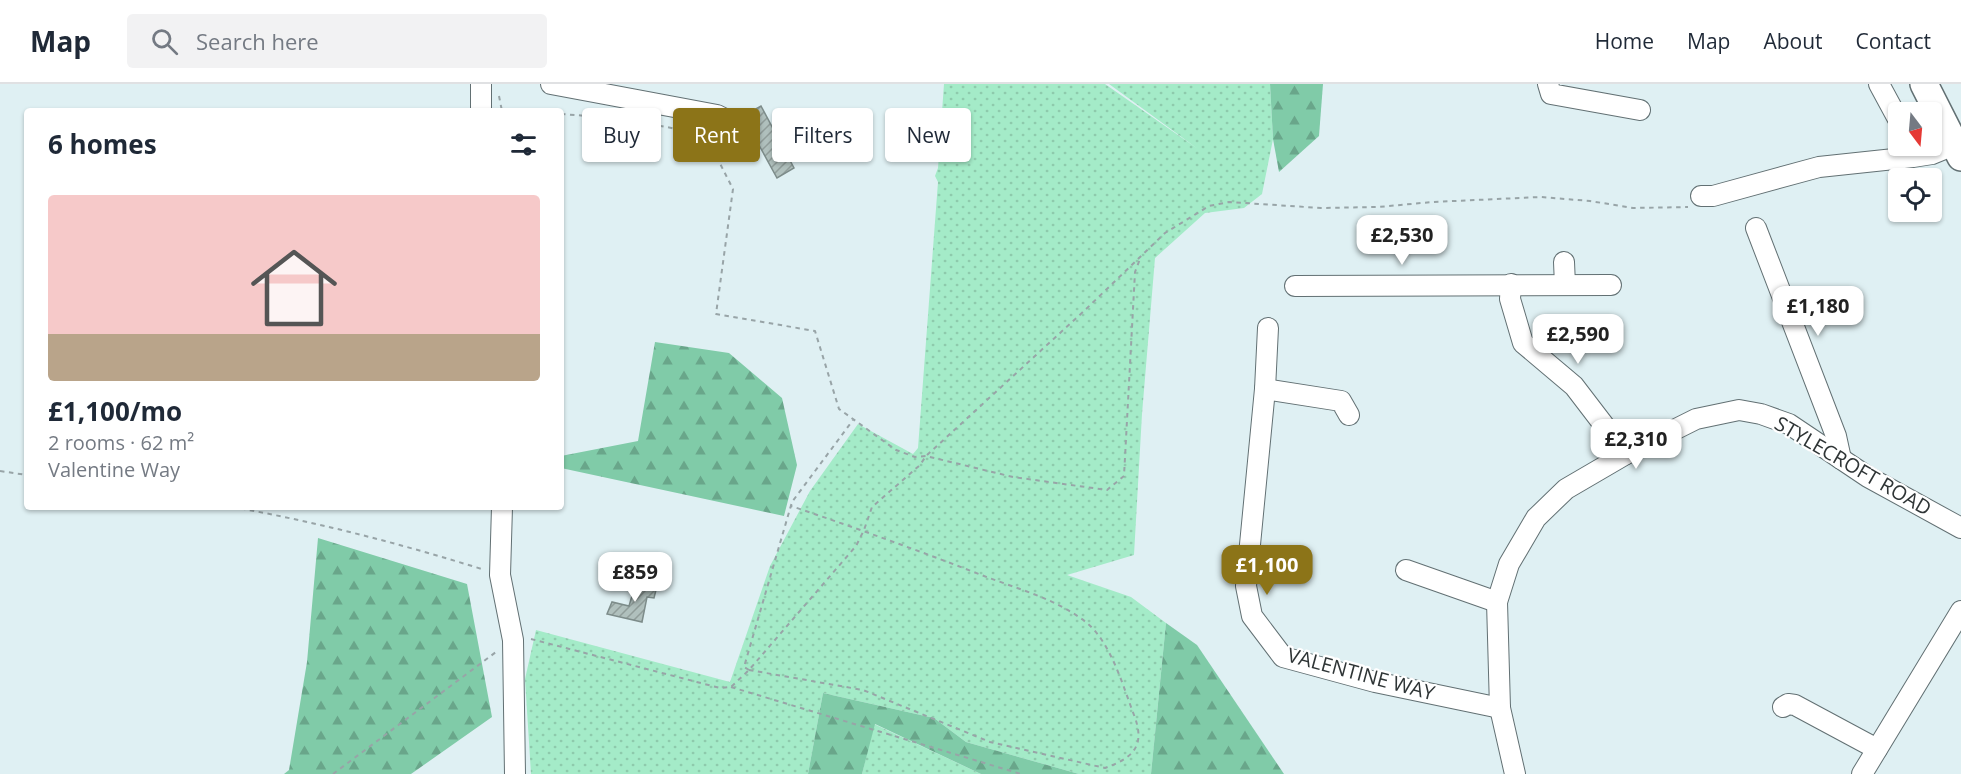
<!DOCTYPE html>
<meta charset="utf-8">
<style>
body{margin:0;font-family:"Open Sans",sans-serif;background:#f2f2f3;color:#1f2937;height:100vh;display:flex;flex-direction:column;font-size:22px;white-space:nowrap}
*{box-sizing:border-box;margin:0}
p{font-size:20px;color:#747a83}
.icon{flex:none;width:33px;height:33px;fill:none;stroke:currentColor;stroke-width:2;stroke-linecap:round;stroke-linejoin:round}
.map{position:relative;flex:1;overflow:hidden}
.sheet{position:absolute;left:24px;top:24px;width:540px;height:402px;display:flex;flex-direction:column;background:#fff;border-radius:6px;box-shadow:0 2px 4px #0004}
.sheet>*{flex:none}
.banner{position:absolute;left:582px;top:24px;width:570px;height:54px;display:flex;gap:12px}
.needle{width:39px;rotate:164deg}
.controls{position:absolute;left:1888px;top:18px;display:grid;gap:12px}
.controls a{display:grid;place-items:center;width:54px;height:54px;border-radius:6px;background:#fff;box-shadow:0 2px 4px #0004;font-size:30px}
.price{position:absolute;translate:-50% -51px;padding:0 14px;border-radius:12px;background:#fff;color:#222;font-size:20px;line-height:39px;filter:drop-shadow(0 2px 3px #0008)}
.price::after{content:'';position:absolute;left:50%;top:36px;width:18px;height:14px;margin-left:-9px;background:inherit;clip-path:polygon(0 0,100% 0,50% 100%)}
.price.active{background:#8c7418;color:#fff}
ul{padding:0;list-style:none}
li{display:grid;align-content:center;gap:12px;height:318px;padding:0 24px}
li+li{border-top:2px solid #e0e1e3}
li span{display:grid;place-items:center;height:186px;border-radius:6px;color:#555}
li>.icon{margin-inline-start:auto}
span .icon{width:108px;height:108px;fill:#fffc;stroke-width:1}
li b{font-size:26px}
h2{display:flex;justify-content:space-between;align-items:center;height:72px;padding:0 24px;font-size:26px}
.tag{padding:0 21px;border-radius:6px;background:#fff;box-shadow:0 2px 4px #0004;font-size:21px;line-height:54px}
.tag.active{background:#8c7418;color:#fff}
header{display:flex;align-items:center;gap:36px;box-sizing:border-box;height:84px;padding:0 30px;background:#fff;border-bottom:2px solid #e0e1e3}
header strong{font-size:28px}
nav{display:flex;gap:33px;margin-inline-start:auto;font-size:21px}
.search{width:420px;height:54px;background:#f2f2f3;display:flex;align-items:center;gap:15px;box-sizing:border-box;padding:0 21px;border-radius:6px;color:#747a83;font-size:22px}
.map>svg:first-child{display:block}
</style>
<header>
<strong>Map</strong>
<div class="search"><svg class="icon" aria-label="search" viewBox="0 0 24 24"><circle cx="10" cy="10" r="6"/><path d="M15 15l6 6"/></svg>Search here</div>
<nav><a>Home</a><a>Map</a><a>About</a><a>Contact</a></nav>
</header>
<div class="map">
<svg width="1961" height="690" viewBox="0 0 1961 690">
<defs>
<pattern id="grass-dots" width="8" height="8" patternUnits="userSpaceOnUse" patternTransform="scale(1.5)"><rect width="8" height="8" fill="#a4ebc8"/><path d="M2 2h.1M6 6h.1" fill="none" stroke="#8ecaac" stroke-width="1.8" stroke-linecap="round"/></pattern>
<pattern id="forest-firs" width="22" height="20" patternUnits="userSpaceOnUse" patternTransform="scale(1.5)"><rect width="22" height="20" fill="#80cba8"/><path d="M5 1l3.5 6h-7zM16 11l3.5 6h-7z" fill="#69a68a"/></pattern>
<pattern id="building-hatch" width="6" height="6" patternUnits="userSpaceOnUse" patternTransform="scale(1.5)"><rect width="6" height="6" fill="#b0c0bd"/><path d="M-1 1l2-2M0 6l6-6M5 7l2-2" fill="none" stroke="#909d9a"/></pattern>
</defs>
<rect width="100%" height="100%" fill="#dff0f3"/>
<g fill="url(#grass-dots)">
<polygon points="944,0 1105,0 1198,65 1109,0 1270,0 1273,55 1262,110 1244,124 1205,129 1155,174 1142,330 1134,471 1067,491 1131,513 1166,539 1151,690 1079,690 966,658 934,634 823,609 808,690 531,690 525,595 536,546 730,598 770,482 810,407 858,340 913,370 918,364 938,98 935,92 938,84"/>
<polygon points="874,640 981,690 862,690"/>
</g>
<g fill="url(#forest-firs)">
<polygon points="1270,0 1323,0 1319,52 1279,88 1273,55"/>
<polygon points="655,258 729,269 782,314 797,381 784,432 561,384 561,372 638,357"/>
<polygon points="318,454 467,500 492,633 411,690 284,690 289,686 307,578"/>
<polygon points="1166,539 1197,561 1284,690 1151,690"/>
<polygon points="823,609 934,634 966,658 1079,690 981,690 875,640 862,690 808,690"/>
</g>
<g fill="url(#building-hatch)" stroke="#7d8c8a" stroke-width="1.5">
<polygon points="761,22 794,84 777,94 743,32"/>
<polygon points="637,495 657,502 654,514 647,513 642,538 607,530 612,518 629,522"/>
</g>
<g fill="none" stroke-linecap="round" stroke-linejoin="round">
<g stroke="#627073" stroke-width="22">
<g id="minor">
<polyline points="551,0 717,31 723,34 727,41"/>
<polyline points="1548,0 1551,10 1640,26"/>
<polyline points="1879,0 1899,37"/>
<polyline points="481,27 481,0"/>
<polyline points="1701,112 1713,112 1819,83 1913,73 1932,70 1954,61"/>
<polyline points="1756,144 1836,352 1841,375"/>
<polyline points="1564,178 1565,201"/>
<polyline points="1511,200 1510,215 1523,259 1574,302 1626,370"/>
<polyline points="1295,202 1611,201"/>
<polyline points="1268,244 1265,305 1246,502 1252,532 1283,573 1375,598 1500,624"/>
<polyline points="1265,305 1341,317 1349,331"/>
<polyline points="502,423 500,491 513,556 515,690"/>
<polyline points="1406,486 1497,518"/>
<polyline points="1783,623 1788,620 1795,621 1877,665"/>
<polyline points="1515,690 1500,624 1497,518 1509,480 1536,434 1566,405 1626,370 1696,335 1739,326 1761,330 1789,340 1868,393 1961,444"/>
<polyline points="1862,690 1961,527"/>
</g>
</g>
<g stroke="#627073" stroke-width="30">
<polyline id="highway" points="1924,0 1961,73"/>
</g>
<g stroke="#98a4a7" stroke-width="2" stroke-dasharray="4.5 4.5" stroke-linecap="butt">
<polyline points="499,12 502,27 504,27"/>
<polyline points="561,30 616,34 705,50 733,105 716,230 815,247 839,325 896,366 915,373 926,372 1013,393 1107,406 1124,392 1135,188 1140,175"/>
<polyline points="0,387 27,391"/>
<path d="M232,423C318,438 401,460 485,486"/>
<polyline points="531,555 720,604 731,603 749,586 856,462 864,446 872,423 920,381 926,372 1084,227 1165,149 1209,122 1229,118 1321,124 1378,123 1432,118 1541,113 1590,117 1633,124 1688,123"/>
<path d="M749,586L863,606L990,658L1105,684C1133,674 1146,662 1134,631C1123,602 1111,559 1087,539C1057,515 1018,505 984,492C920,467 856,444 791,422"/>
<polyline points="749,586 744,583 792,418 853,336"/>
<polyline points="731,603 1021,690"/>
<polyline points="333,690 496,568"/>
</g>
<use href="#minor" stroke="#fff" stroke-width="20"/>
<use href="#highway" stroke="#fff" stroke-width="27"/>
</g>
<g text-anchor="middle" stroke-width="4.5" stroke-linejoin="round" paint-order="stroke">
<g font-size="20" fill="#2f3536" stroke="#fff">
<text transform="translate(1853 382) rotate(30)" y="7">STYLECROFT ROAD</text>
<text transform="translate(1361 590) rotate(15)" y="7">VALENTINE WAY</text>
</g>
</g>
</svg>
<div class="controls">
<a><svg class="needle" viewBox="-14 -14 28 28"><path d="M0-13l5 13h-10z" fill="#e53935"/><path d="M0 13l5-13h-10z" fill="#747a83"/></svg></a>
<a><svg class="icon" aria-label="locate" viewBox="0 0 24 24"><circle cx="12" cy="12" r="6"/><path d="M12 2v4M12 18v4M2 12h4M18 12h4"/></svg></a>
</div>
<b class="price" style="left:1402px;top:182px">£2,530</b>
<b class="price" style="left:1818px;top:253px">£1,180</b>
<b class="price" style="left:1578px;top:281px">£2,590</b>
<b class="price" style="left:1636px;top:386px">£2,310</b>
<b class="price active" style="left:1267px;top:512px">£1,100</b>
<b class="price" style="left:635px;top:519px">£859</b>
<div class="banner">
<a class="tag">Buy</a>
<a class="tag active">Rent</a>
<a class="tag">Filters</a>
<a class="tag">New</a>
</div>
<section class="sheet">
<h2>6 homes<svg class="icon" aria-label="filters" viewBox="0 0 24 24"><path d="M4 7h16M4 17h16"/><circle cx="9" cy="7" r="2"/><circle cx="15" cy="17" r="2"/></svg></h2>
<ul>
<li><span style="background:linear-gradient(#f6c9c9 75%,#b9a48a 0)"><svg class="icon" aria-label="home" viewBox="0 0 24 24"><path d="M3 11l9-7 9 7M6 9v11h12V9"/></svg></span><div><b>£1,100/mo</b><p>2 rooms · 62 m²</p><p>Valentine Way</p></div></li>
</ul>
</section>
</div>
